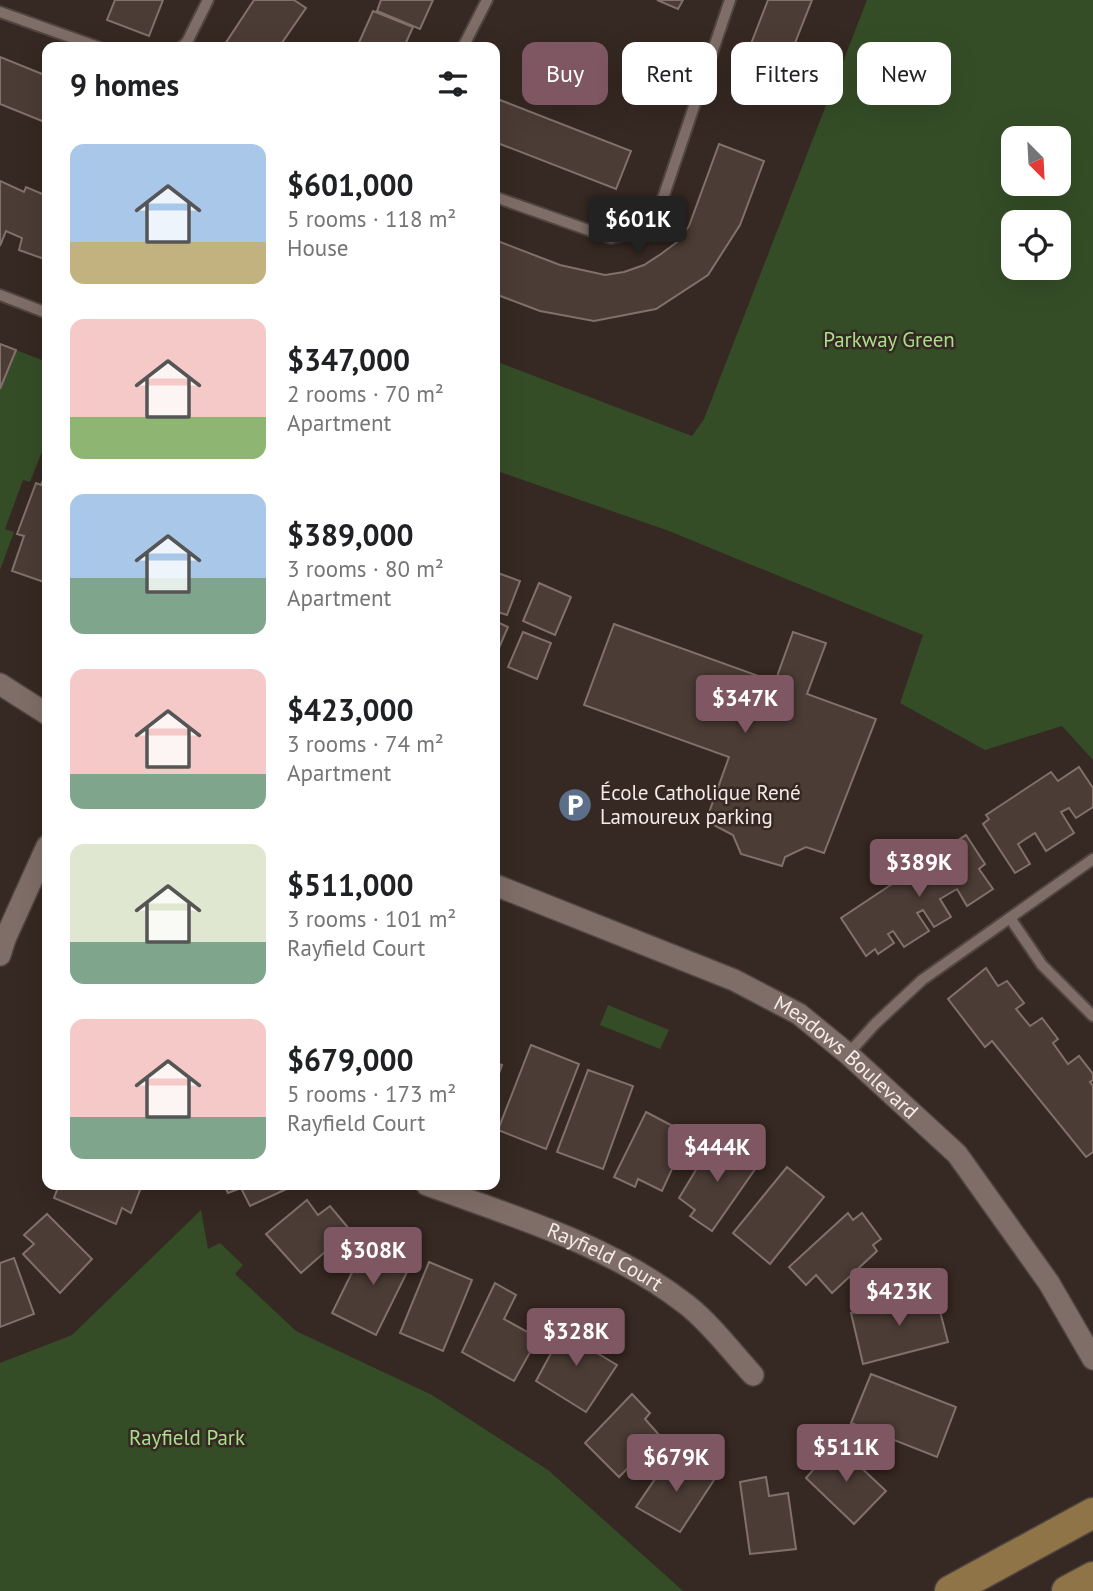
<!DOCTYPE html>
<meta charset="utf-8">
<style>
body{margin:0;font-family:"PT Sans",sans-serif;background:#f2f2f2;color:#202124;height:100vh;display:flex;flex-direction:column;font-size:26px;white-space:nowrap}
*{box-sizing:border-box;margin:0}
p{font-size:23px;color:#757577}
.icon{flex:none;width:38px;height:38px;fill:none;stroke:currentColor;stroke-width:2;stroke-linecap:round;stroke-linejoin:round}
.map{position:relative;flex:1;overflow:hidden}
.details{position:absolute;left:42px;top:42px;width:458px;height:1148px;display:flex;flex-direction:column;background:#fff;border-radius:14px;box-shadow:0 7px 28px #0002}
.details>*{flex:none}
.hud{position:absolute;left:522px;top:42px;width:466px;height:63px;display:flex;gap:14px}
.needle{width:46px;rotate:156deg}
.controls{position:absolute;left:1001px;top:126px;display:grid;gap:14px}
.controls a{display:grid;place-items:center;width:70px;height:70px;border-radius:14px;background:#fff;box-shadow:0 7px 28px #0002;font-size:35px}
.price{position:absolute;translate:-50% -60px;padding:0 16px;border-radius:7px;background:#7e5763;color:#fff;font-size:23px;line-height:46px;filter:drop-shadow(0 2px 4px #0008)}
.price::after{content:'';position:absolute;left:50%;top:42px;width:21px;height:16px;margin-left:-10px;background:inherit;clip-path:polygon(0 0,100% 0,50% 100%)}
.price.on{background:#222;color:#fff}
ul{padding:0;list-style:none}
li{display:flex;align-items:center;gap:21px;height:175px;padding:0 28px}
li span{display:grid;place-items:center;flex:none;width:196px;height:140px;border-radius:14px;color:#555}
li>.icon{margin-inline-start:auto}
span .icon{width:84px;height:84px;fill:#fffc;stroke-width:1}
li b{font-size:30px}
h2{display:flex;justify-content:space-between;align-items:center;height:84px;padding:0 28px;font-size:30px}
.tag{padding:0 24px;border-radius:14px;background:#fff;box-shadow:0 7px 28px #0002;font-size:24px;line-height:63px}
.tag.on{background:#7e5763;color:#fff}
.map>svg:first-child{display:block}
</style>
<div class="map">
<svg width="1093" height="1591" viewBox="0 0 1093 1591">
<rect width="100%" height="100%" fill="#362822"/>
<g fill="#354d27" fill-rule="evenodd">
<path d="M867,0H1093V760L1062,726L985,750L900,703L923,635L669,531L500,472L495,481V361L692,436L704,419ZM1013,138H1059V184H1013ZM1013,222H1059V268H1013Z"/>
<polygon points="16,350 47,362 47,411 44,421 47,423 47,439 30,482 23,480 5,529 14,532 0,570 0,391"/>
<polygon points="608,1005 669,1030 660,1049 600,1025"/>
<polygon points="201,1210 208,1249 220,1243 243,1265 235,1274 296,1331 432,1395 548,1470 683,1591 0,1591 0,1363 72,1335"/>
</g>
<g fill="#4b3c35" stroke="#82716b" stroke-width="2">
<polygon points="115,0 163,0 149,36 107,20"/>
<polygon points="254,0 294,0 306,8 279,47 223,47"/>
<polygon points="381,0 433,0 420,29 377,11"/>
<polygon points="657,0 683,0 678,9"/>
<polygon points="768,0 812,0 774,96 737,80"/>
<polygon points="373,11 413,27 404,47 357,47"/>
<polygon points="0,57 47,76 47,123 0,104"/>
<polygon points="495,98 631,151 616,189 495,142"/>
<polygon points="719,144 764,161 740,225 708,275 656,309 594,321 540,311 495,294 495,240 560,265 605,275 624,272 644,265 661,254 677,242 689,226"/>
<polygon points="0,181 24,192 26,187 47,196 47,260 19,250 22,238 6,231 0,246"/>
<polygon points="0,344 16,350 0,389"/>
<polygon points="47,470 47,583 12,571 24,536 17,534 36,483 41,485"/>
<polygon points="495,572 520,581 507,615 495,611"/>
<polygon points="539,583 571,597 555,635 523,621"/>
<polygon points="495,621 508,627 495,657"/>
<polygon points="614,624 775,682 793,632 826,643 807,694 876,719 824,853 806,847 785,857 782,866 741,854 733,835 706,821 729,757 584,705"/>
<polygon points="523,632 551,643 537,679 508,667"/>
<polygon points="1079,767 1093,788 1093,807 1076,818 1069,808 1061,812 1074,833 1046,851 1035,833 1018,844 1030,864 1015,873 983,824 989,819 986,815 1051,772 1058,781"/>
<polygon points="966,835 985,864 979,869 993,889 967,906 957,889 940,899 951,917 934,927 923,910 917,913 929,931 904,947 893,931 888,934 894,943 878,954 875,949 866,956 841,918"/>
<polygon points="986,968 998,986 1007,981 1024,1003 1016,1009 1030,1026 1042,1018 1058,1039 1053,1043 1068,1064 1079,1056 1093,1074 1093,1080 1090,1082 1093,1086 1093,1152 1086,1157 992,1041 985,1047 948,999"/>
<polygon points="531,1045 579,1064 546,1149 498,1130"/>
<polygon points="495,1062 502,1065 495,1084"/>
<polygon points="588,1070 633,1086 603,1169 557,1152"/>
<polygon points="646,1112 688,1134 662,1191 638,1179 635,1187 614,1177"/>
<polygon points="711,1145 719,1151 733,1146 758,1165 712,1231 690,1216 695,1210 679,1198"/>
<polygon points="787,1167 824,1197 770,1264 733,1233"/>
<polygon points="59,1185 142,1185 131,1213 122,1208 116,1224 54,1198"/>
<polygon points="224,1185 295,1185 250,1206 241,1188 228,1193"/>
<polygon points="307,1200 318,1215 330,1206 350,1230 301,1273 266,1234"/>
<polygon points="848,1213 853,1220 862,1213 881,1239 873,1245 877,1251 832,1293 816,1275 806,1285 789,1267"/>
<polygon points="47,1214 92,1259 60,1293 23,1254 34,1244 24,1235"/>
<polygon points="369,1238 413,1260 376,1335 332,1313"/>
<polygon points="14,1258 34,1314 0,1327 0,1263"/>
<polygon points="429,1262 472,1280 443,1351 400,1333"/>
<polygon points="495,1283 516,1295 504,1319 538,1338 514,1381 462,1352"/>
<polygon points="935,1292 948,1342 863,1364 851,1313"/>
<polygon points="569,1320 595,1333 587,1347 617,1365 586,1412 536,1381"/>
<polygon points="871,1374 956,1407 937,1457 851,1423"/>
<polygon points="632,1394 650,1413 645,1419 660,1436 619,1477 585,1443"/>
<polygon points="836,1444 886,1491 854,1524 806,1478"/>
<polygon points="668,1460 685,1472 693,1461 716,1477 680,1532 636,1507"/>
<polygon points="766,1477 769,1496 788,1493 796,1549 750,1554 740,1482"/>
</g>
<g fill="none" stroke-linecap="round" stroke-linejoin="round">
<g stroke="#514541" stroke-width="14">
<g id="lane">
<polyline points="0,12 98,47"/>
<polyline points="182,47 187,42 208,0"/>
<polyline points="463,47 487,0"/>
<polyline points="495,197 611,238 632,232 648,223 662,201 730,0"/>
<polyline points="0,295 47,313"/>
<polyline points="1010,918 1042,965 1093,1016"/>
<polyline points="848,1054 875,1024 922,980 1093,859"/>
</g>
</g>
<g stroke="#514541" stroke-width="24">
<g id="street">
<polyline points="0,684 47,714"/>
<path id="s1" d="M495,885L734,980L799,1014L848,1054L957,1154L1049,1283L1093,1359"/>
<polyline points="0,955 5,939 47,846"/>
<path id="s2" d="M427,1185C518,1218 610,1245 687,1305C711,1324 732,1352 753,1375"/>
</g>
</g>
<g stroke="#514541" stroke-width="33">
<g id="secondary">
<polyline points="950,1591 1093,1513"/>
<polyline points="1067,1591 1093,1577"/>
</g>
</g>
<use href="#lane" stroke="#7f6e67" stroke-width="10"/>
<use href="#street" stroke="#7f6e67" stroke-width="21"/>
<use href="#secondary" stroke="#8f7448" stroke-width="30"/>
</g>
<defs>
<g id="parking-disc" transform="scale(1.75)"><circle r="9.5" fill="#5c6f8a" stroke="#362822"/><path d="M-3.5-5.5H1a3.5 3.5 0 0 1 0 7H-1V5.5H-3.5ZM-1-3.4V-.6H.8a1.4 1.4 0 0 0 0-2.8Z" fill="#fff"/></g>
</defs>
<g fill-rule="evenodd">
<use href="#parking-disc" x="575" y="805"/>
</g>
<g text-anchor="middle" stroke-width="5" stroke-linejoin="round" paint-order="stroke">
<g font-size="21" fill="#a8df8a" stroke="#362822">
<text x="889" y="347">Parkway Green</text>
<text x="187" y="1445">Rayfield Park</text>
</g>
<g font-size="21" fill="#f5ebe7" stroke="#362822" text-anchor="start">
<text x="600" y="800">École Catholique René<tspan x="600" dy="24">Lamoureux parking</tspan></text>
</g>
<g font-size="21" fill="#f5ebe7" stroke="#362822">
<text dy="7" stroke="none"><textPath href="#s1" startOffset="394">Meadows Boulevard</textPath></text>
<text dy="7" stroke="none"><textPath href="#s2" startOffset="192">Rayfield Court</textPath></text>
</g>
</g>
</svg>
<div class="controls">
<a><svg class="needle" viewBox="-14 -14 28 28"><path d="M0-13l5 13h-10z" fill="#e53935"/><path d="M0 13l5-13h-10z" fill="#757577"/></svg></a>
<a><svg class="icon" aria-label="locate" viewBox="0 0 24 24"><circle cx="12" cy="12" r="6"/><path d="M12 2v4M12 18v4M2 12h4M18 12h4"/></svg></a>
</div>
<b class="price on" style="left:638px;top:256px">$601K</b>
<b class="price" style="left:745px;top:735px">$347K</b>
<b class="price" style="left:919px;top:899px">$389K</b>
<b class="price" style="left:717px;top:1184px">$444K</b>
<b class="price" style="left:373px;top:1287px">$308K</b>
<b class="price" style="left:899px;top:1328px">$423K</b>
<b class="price" style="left:576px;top:1368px">$328K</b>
<b class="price" style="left:846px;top:1484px">$511K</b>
<b class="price" style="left:676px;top:1494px">$679K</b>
<div class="hud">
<a class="tag on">Buy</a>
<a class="tag">Rent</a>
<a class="tag">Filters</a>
<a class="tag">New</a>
</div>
<section class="details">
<h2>9 homes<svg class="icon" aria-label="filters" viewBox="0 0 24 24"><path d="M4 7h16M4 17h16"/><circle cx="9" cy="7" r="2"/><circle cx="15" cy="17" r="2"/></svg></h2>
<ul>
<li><span style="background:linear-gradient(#a9c7e8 70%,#c2b280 0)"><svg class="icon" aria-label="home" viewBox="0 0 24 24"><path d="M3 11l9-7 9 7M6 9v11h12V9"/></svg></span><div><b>$601,000</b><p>5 rooms · 118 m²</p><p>House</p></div></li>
<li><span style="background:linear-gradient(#f6c9c9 70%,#8fb573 0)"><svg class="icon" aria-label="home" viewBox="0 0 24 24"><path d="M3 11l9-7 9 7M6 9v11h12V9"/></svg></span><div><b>$347,000</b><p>2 rooms · 70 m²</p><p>Apartment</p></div></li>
<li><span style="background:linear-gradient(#a9c7e8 60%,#7fa58c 0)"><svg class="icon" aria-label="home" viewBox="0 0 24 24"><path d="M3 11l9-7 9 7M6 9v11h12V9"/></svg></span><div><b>$389,000</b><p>3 rooms · 80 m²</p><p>Apartment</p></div></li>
<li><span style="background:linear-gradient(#f6c9c9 75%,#7fa58c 0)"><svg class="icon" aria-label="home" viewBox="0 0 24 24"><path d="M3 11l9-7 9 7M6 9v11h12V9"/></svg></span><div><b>$423,000</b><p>3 rooms · 74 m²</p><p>Apartment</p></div></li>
<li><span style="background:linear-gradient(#dfe7d0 70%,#7fa58c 0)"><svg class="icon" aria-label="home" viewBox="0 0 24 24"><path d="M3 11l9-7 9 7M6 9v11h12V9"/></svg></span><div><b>$511,000</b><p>3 rooms · 101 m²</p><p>Rayfield Court</p></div></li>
<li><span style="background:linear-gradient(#f6c9c9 70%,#7fa58c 0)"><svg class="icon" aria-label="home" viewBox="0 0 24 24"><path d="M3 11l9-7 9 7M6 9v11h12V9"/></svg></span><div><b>$679,000</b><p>5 rooms · 173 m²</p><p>Rayfield Court</p></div></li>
</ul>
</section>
</div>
